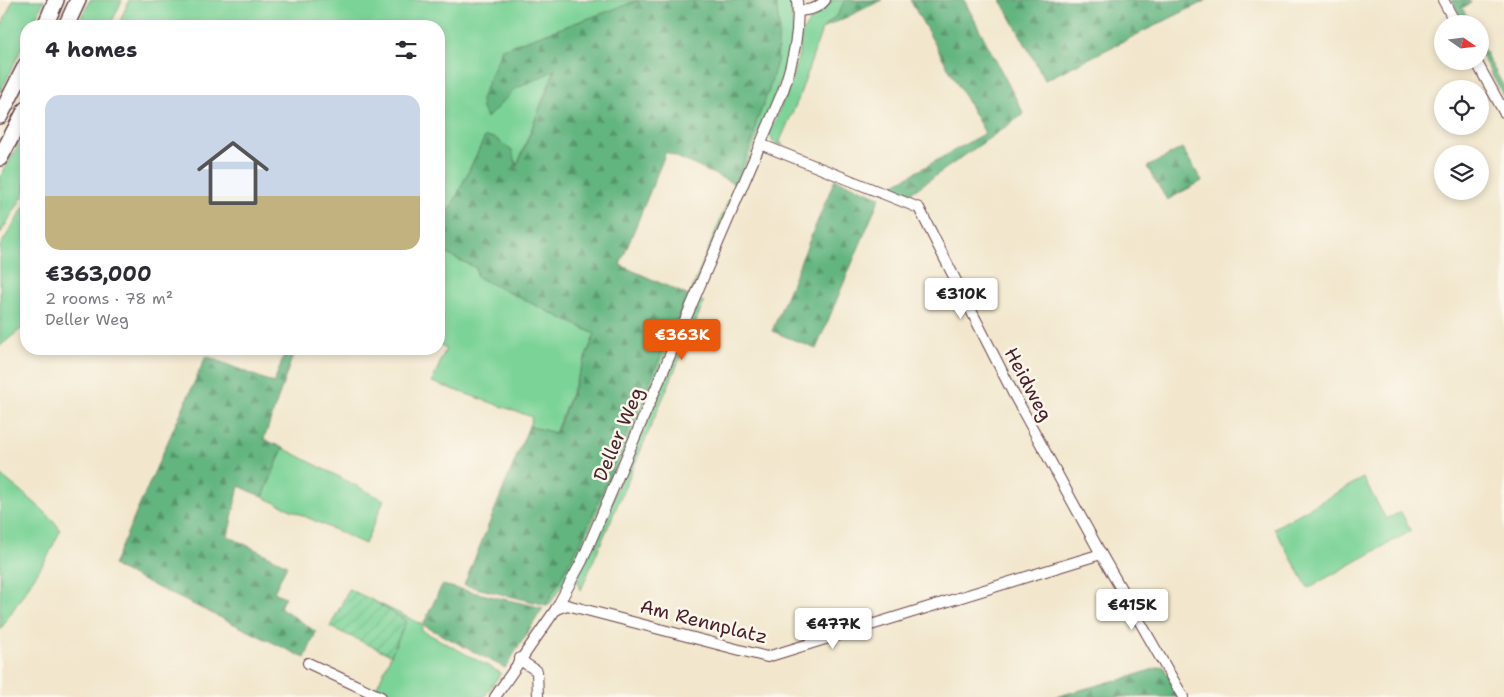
<!DOCTYPE html>
<meta charset="utf-8">
<style>
body{margin:0;font-family:"Shantell Sans",sans-serif;background:#f2f2f3;color:#2b2b33;height:100vh;display:flex;flex-direction:column;font-size:19px;white-space:nowrap}
*{box-sizing:border-box;margin:0}
p{font-size:16px;color:#7c7c81}
.icon{flex:none;width:28px;height:28px;fill:none;stroke:currentColor;stroke-width:2;stroke-linecap:round;stroke-linejoin:round}
.map{position:relative;flex:1;overflow:hidden}
.drawer{position:absolute;left:20px;top:20px;width:425px;height:335px;display:flex;flex-direction:column;background:#fff;border-radius:20px;box-shadow:0 2px 8px #0003}
.drawer>*{flex:none}
.needle{width:32px;rotate:104deg}
.buttons{position:absolute;left:1434px;top:15px;display:grid;gap:10px}
.buttons a{display:grid;place-items:center;width:55px;height:55px;border-radius:50%;background:#fff;box-shadow:0 2px 8px #0003;font-size:25px}
.price{position:absolute;translate:-50% -42px;padding:0 11px;border-radius:5px;background:#fff;color:#222;font-size:16px;line-height:32px;filter:drop-shadow(0 1px 2px #0008)}
.price::after{content:'';position:absolute;left:50%;top:30px;width:15px;height:11px;margin-left:-8px;background:inherit;clip-path:polygon(0 0,100% 0,50% 100%)}
.price.selected{background:#ea580c;color:#fff}
ul{padding:0;list-style:none}
li{display:grid;align-content:center;gap:10px;height:265px;padding:0 25px}
li span{display:grid;place-items:center;height:155px;border-radius:15px;color:#555}
li>.icon{margin-inline-start:auto}
span .icon{width:90px;height:90px;fill:#fffc;stroke-width:1}
li b{font-size:21px}
h2{display:flex;justify-content:space-between;align-items:center;height:60px;padding:0 25px;font-size:21px}
.map>svg:first-child{display:block}
</style>
<div class="map">
<svg width="1504" height="697" viewBox="0 0 1504 697">
<defs>
<pattern id="forest-firs" width="22" height="20" patternUnits="userSpaceOnUse" patternTransform="scale(1.25)"><rect width="22" height="20" fill="#64b580"/><path d="M5 1l3.5 6h-7zM16 11l3.5 6h-7z" fill="#549369"/></pattern>
<pattern id="garden-furrows" width="10" height="10" patternUnits="userSpaceOnUse" patternTransform="scale(1.25)"><rect width="10" height="10" fill="#7bd397"/><path d="M-1 1l2-2M0 10L10 0M9 11l2-2" fill="none" stroke="#6cb582"/></pattern>
</defs>
<rect width="100%" height="100%" fill="#fbf7ec"/>
<filter id="ink" filterUnits="userSpaceOnUse"><feTurbulence type="fractalNoise" baseFrequency=".02" numOctaves="2"/><feDisplacementMap in="SourceGraphic" scale="10" xChannelSelector="R" yChannelSelector="G"/><feConvolveMatrix kernelMatrix="1 2 1 2 8 2 1 2 1" color-interpolation-filters="sRGB"/></filter>
<filter id="wash" filterUnits="userSpaceOnUse"><feTurbulence type="fractalNoise" baseFrequency=".0096" numOctaves="4" result="noise"/><feDisplacementMap in="SourceGraphic" scale="20" xChannelSelector="R" yChannelSelector="G"/><feGaussianBlur stdDeviation="1.12" result="paint"/><feColorMatrix in="noise" values="0 0 0 0 0 0 0 0 0 0 0 0 0 0 0 0 0 1.4 0 .05"/><feComposite in="paint" operator="in"/></filter>
<g filter="url(#wash)">
<rect width="100%" height="100%" fill="#f2e7cd"/>
<g fill="#7bd397" stroke="#627961">
<polygon points="13,0 44,0 32,26 26,26 26,39 0,93 0,29"/>
<polygon points="90,0 122,0 110,26 77,26"/>
<polygon points="129,0 640,0 502,49 515,89 555,69 517,166 485,137 439,233 439,26 118,26"/>
<polygon points="776,0 792,0 793,34 787,64 740,179 736,180 753,139 756,123 769,90 779,27"/>
<path d="M831,0H845L838,14L822,29L798,100L780,141L783,146L773,142L769,133C779,111 789,89 796,65C800,54 799,39 805,28C812,16 824,11 831,0Z"/>
<polygon points="26,131 26,191 0,234 0,177"/>
<polygon points="735,184 736,190 595,518 564,582 549,605 546,605 581,541 687,295 689,296"/>
<polygon points="26,204 26,325 0,346 0,246"/>
<polygon points="439,250 476,268 477,277 595,334 555,433 529,426 532,417 432,382 446,348 439,344"/>
<polygon points="698,300 704,302 581,590 578,582 579,574"/>
<polygon points="283,448 384,500 365,544 263,497"/>
<path d="M0,474C12,485 57,518 60,531L48,556L0,630Z"/>
<polygon points="1363,478 1386,519 1401,512 1411,531 1308,588 1274,528"/>
<polygon points="372,600 423,625 421,630 501,673 484,697 386,697 375,691 406,621"/>
</g>
<g fill="url(#forest-firs)" stroke="#576a56">
<polygon points="640,0 776,0 779,27 777,61 769,90 756,123 753,139 735,184 666,152 620,265 687,295 581,541 546,605 464,585 529,426 556,433 595,334 477,277 476,268 439,250 439,233 485,137 495,138 512,151 517,166 555,70 515,89 487,118 482,109 481,99 502,49"/>
<polygon points="845,0 882,0 822,29 838,14"/>
<polygon points="910,0 964,0 1024,114 905,197 886,189 985,133"/>
<polygon points="1001,0 1207,0 1045,80"/>
<polygon points="1452,0 1469,0 1471,3 1462,8 1472,24 1464,24"/>
<polygon points="1480,43 1504,87 1504,97 1480,53"/>
<polygon points="1182,148 1202,181 1167,200 1147,167"/>
<polygon points="835,179 880,197 816,349 772,331"/>
<polygon points="286,349 295,349 264,439 283,448 263,497 239,486 228,536 287,565 274,592 285,597 280,607 316,632 305,658 119,569 113,565 206,356 274,383"/>
<polygon points="442,585 543,608 505,668 423,625"/>
<polygon points="1163,666 1180,697 1055,697 1116,680 1117,681"/>
</g>
<polygon fill="url(#garden-furrows)" stroke="#627961" points="349,589 372,600 406,621 391,655 330,627"/>
</g>
<g filter="url(#ink)">
<g fill="none" stroke-linecap="round" stroke-linejoin="round">
<g stroke="#633d43" stroke-width="12">
<g id="minor">
<polyline points="1443,0 1456,24"/>
<path d="M798,11C809,10 818,9 825,0"/>
<polyline points="1476,61 1504,112"/>
<polyline points="760,144 919,208 1013,393 1101,554 1183,697"/>
<polyline points="556,609 567,605 767,657 1101,554"/>
<polyline points="520,658 526,664 537,671 538,697"/>
<polyline points="308,663 381,697"/>
<path d="M495,697L556,609L582,561L783,91C793,61 800,32 797,0"/>
</g>
</g>
<g stroke="#633d43" stroke-width="18">
<g id="highway">
<polyline points="45,26 56,0"/>
<polyline points="66,26 78,0"/>
<polyline points="0,116 26,65"/>
<polyline points="0,158 26,109"/>
</g>
</g>
<use href="#minor" stroke="#fff" stroke-width="10"/>
<use href="#highway" stroke="#fff" stroke-width="15"/>
</g>
</g>
<g text-anchor="middle" stroke-width="5" stroke-linejoin="round" paint-order="stroke">
<g font-size="19" fill="#4a1f2b" stroke="#fbf7ec">
<text transform="translate(1029 384) rotate(62)" y="7">Heidweg</text>
<text transform="translate(618 434) rotate(-67)" y="7">Deller Weg</text>
<text transform="translate(704 621) rotate(14)" y="7">Am Rennplatz</text>
</g>
</g>
</svg>
<div class="buttons">
<a><svg class="needle" viewBox="-14 -14 28 28"><path d="M0-13l5 13h-10z" fill="#e53935"/><path d="M0 13l5-13h-10z" fill="#7c7c81"/></svg></a>
<a><svg class="icon" aria-label="locate" viewBox="0 0 24 24"><circle cx="12" cy="12" r="6"/><path d="M12 2v4M12 18v4M2 12h4M18 12h4"/></svg></a>
<a><svg class="icon" aria-label="layers" viewBox="0 0 24 24"><path d="M12 4l9 5-9 5-9-5zM3 14l9 5 9-5"/></svg></a>
</div>
<b class="price" style="left:961px;top:320px">€310K</b>
<b class="price selected" style="left:682px;top:361px">€363K</b>
<b class="price" style="left:1132px;top:631px">€415K</b>
<b class="price" style="left:833px;top:650px">€477K</b>
<section class="drawer">
<h2>4 homes<svg class="icon" aria-label="filters" viewBox="0 0 24 24"><path d="M4 7h16M4 17h16"/><circle cx="9" cy="7" r="2"/><circle cx="15" cy="17" r="2"/></svg></h2>
<ul>
<li><span style="background:linear-gradient(#c9d6e8 65%,#c2b280 0)"><svg class="icon" aria-label="home" viewBox="0 0 24 24"><path d="M3 11l9-7 9 7M6 9v11h12V9"/></svg></span><div><b>€363,000</b><p>2 rooms · 78 m²</p><p>Deller Weg</p></div></li>
</ul>
</section>
</div>
